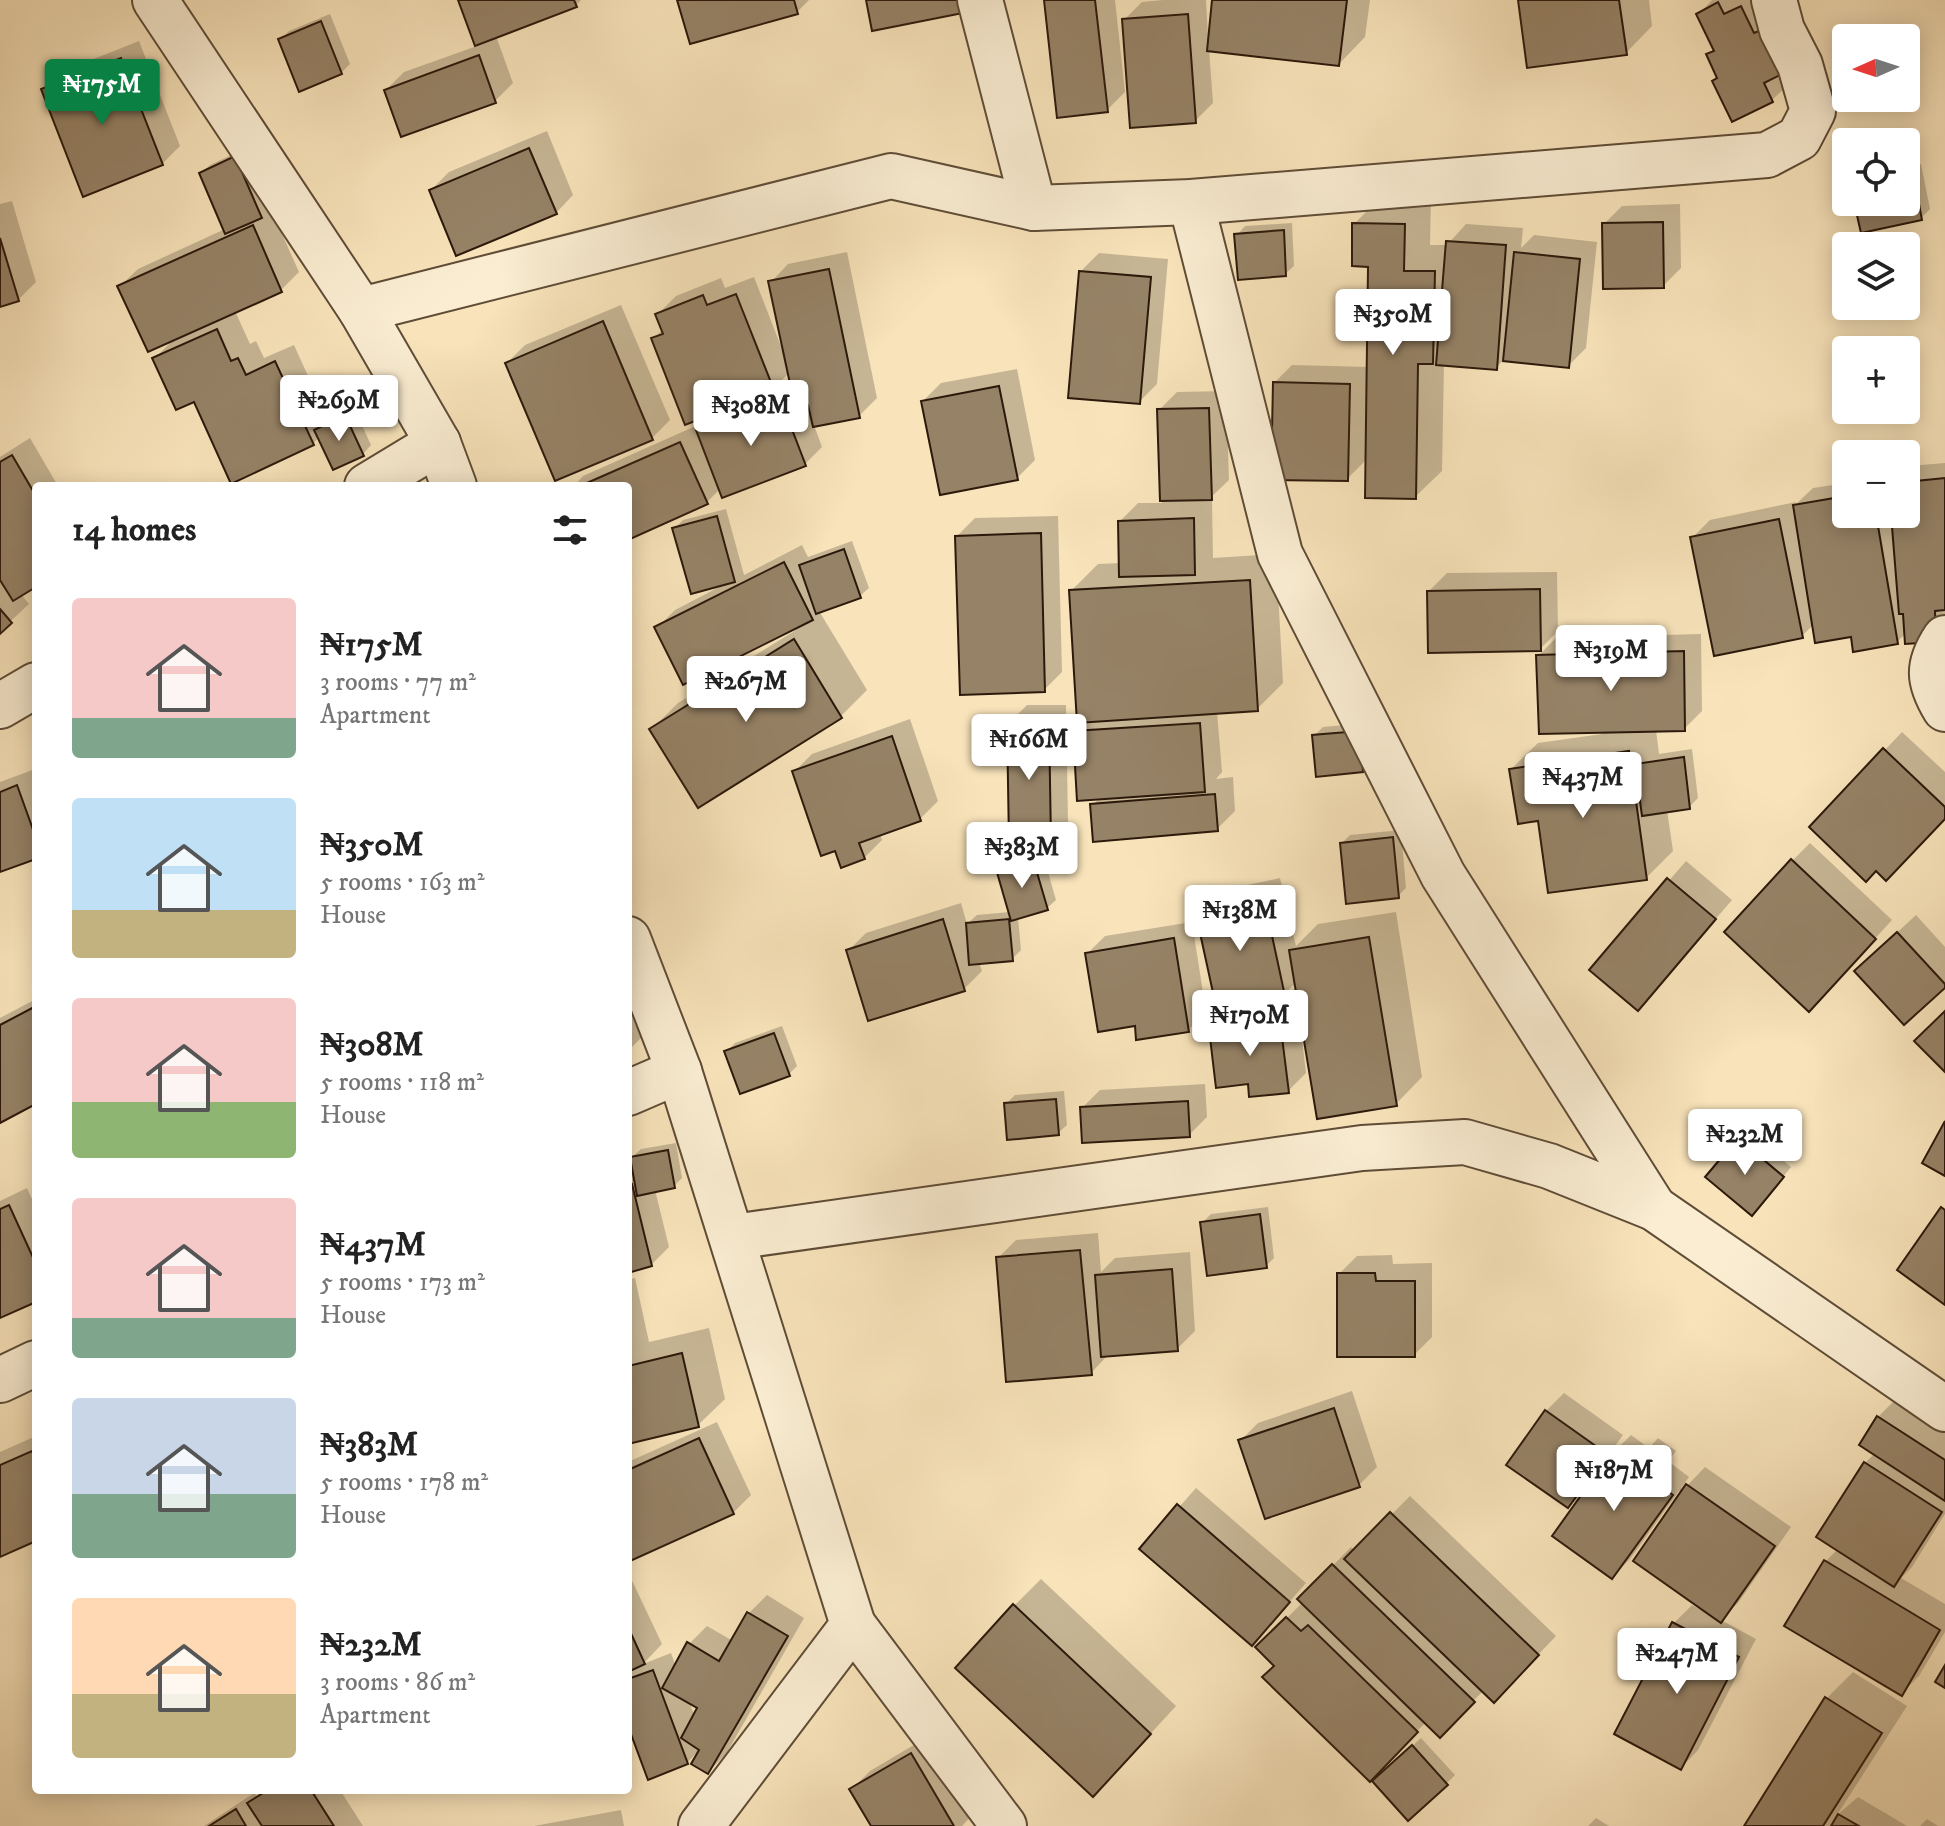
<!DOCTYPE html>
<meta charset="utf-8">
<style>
body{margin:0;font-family:"IM FELL DW Pica",serif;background:#f6f6f6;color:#222;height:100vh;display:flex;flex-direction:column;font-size:30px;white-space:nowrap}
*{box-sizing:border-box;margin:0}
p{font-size:26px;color:#767676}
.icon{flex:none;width:44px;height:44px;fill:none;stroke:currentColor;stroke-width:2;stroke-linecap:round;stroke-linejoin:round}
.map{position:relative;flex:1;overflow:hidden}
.sheet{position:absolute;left:32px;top:482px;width:600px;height:1312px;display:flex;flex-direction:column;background:#fff;border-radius:8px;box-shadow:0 4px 20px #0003}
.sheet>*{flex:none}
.needle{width:52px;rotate:267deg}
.buttons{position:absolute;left:1832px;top:24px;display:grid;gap:16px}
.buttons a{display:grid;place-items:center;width:88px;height:88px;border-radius:8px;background:#fff;box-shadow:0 4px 20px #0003;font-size:40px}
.price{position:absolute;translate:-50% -68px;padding:0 18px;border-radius:8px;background:#fff;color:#222;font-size:26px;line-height:52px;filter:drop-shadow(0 2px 4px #0008)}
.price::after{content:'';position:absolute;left:50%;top:48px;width:24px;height:18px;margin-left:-12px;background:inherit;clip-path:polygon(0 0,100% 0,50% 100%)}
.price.current{background:#0b8043;color:#fff}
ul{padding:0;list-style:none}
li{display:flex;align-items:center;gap:24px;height:200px;padding:0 40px}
li span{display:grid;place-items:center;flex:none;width:224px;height:160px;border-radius:8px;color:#555}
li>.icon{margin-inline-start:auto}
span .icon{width:96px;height:96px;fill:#fffc;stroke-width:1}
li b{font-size:34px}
h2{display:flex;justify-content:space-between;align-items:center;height:96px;padding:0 40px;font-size:34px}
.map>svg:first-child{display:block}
</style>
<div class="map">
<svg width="1945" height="1826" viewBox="0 0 1945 1826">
<rect width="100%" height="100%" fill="#f8e3ba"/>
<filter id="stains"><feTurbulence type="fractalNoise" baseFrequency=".0025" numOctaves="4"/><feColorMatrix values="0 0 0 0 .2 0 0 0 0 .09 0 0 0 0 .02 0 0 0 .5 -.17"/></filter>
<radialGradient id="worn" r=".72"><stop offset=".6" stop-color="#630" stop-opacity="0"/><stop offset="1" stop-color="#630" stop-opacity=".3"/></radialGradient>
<g fill="#0003" fill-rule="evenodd">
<polygon points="460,0 581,0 576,5 496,36 513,83 495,101 386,90 404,72 477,46"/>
<polygon points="679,0 809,0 797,12"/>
<polygon points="1046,0 1115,0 1125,92 1107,110"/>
<polygon points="1163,0 1206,0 1208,36 1210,36 1214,0 1370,0 1365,37 1339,64 1209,49 1213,103 1195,121 1124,20 1142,2"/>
<polygon points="1520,0 1649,0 1652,26 1626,53"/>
<polygon points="1712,0 1764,0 1790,83 1772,100 1719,77 1708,55 1715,48 1699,14"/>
<polygon points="330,14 350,64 341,73 280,40 289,31"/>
<polygon points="139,41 180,146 162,164 44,90 61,72"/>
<polygon points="547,131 573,195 556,213 431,190 449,172"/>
<polygon points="244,149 299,272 281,290 235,311 250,344 256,341 264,358 294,345 328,420 354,408 371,445 363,454 319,437 313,444 195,399 155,358 174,339 120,286 138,269 225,229 201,173 210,165"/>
<polygon points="1921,164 1930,209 1921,218 1857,202 1906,202 1906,167"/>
<polygon points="1381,197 1431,198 1430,245 1447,245 1466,224 1523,228 1521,248 1534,235 1597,242 1586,348 1568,366 1504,359 1496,368 1444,363 1442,471 1415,497 1367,459 1347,479 1274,383 1292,365 1369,367 1370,265 1354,224"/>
<polygon points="12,201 36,282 18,300 0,305 0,204"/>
<polygon points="1680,204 1681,268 1663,286 1604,224 1622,206"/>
<polygon points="1292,223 1294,266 1285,274 1237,235 1245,226"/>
<path d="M847,252L877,398L859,416L814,425L822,447L804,465L720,489L706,503L628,538V486H574L583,476L698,425L700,430L720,409L654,338L663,329L658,314L676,296L721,278L725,288L754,277L782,349L785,348L771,282L788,264ZM790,372L792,384L769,393Z"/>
<polygon points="1099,253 1168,259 1157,384 1139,402 1081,271"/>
<polygon points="621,305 670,420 652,438 507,363 525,345"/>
<polygon points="1017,369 1035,460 1017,478 923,401 941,383"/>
<polygon points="1226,391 1229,480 1207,501 1212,501 1213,558 1276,554 1283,683 1257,709 1217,712 1222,772 1216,779 1233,777 1235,811 1217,829 1092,805 1100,798 1075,732 1086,720 1071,591 1098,564 1121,563 1120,521 1138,503 1162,503 1159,410 1177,392"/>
<polygon points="30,438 58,486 36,486 36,585 21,594 29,604 0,631 0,457"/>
<polygon points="1945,463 1945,630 1906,633 1897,642 1852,635 1814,624 1802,636 1692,538 1710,520 1796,502 1796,504 1813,488 1846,483 1846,514 1906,514 1906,468 1909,466"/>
<polygon points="726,509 744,575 802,545 808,557 852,541 869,588 860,596 819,611 867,690 840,717 651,730 678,703 796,630 794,627 657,628 675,610 723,585 674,529 683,520"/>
<polygon points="1058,516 1062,672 1044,690 957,536 975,518"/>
<polygon points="1557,572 1558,631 1540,649 1429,591 1447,573"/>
<polygon points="1701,634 1702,711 1684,729 1656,730 1659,754 1692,749 1698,798 1689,807 1667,810 1673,851 1646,878 1539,819 1511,769 1538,743 1602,734 1538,656 1556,638"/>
<polygon points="1027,705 1066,705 1068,822 1050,840 1009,723"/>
<polygon points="910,719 938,801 920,819 880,834 882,840 864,858 794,772 812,754"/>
<polygon points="1367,723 1370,761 1362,770 1314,736 1323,727"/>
<polygon points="1902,732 1945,772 1945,817 1876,869 1812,827"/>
<polygon points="35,769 36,857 0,869 0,782"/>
<polygon points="1401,830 1406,888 1398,896 1342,843 1350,835"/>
<polygon points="1810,843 1892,920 1827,991 1792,861"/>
<polygon points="1042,851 1056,900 1047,908 1018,917 1021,950 1012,959 979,962 982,971 964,989 848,951 866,933 961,903 967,924 977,915 1010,912 999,869 1007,861"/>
<polygon points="1686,861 1732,900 1638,1009 1592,970"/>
<polygon points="1280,878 1296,946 1318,924 1396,912 1422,1077 1396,1104 1304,1029 1301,1030 1306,1073 1288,1091 1250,1082 1211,1030 1229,1012 1300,1004 1297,982 1284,994 1197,910 1215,892"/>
<polygon points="1916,915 1945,947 1945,985 1875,953"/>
<polygon points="1192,922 1206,1012 1188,1030 1136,1023 1087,954 1105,936"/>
<polygon points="628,993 645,1034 628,1051"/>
<polygon points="36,999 36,1101 0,1119 0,1018"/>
<polygon points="782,1026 797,1066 789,1074 727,1051 735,1043"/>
<polygon points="1205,1084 1207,1117 1189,1135 1082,1108 1100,1090"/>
<polygon points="1064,1091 1067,1125 1058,1133 1006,1104 1015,1095"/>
<polygon points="1748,1131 1791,1167 1760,1205 1739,1139"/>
<polygon points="676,1143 682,1178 674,1186 655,1190 669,1247 651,1265 628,1271 628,1173 634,1171 632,1157 641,1149"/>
<polygon points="27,1188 36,1208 36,1300 1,1315 0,1320 0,1201"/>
<polygon points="1268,1207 1274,1258 1266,1266 1202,1223 1211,1214"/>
<polygon points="1098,1233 1101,1272 1115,1258 1190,1252 1195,1331 1177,1349 1109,1354 1091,1373 998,1258 1016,1240"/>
<polygon points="1392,1255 1393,1264 1432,1263 1432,1337 1414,1355 1339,1274 1357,1256"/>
<polygon points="635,1278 649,1342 709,1328 725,1399 698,1425 628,1442 628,1280"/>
<polygon points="1352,1391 1377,1467 1359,1485 1240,1441 1258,1423"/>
<polygon points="1564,1393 1623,1435 1610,1453 1612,1454 1631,1435 1649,1448 1658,1438 1676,1451 1668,1461 1689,1477 1681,1488 1683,1490 1705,1467 1791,1527 1738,1603 1721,1620 1756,1639 1698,1750 1681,1768 1674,1623 1692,1605 1703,1611 1704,1609 1682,1493 1679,1491 1630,1559 1612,1577 1588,1489 1586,1487 1568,1506 1509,1464 1546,1411"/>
<polygon points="1896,1399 1945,1431 1945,1514 1912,1567 1901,1578 1945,1604 1945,1632 1919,1676 1901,1694 1826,1561 1838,1549 1819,1537 1865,1463 1875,1453 1878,1417"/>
<polygon points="717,1422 751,1495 733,1513 628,1560 628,1462"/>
<polygon points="36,1436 36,1539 0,1555 0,1452"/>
<polygon points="1196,1488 1306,1583 1269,1625 1142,1549"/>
<polygon points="1410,1496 1556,1636 1512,1682 1484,1690 1440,1735 1426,1722 1370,1779 1277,1666 1258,1647 1303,1602 1300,1599 1351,1547 1355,1551"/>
<path d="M628,1572L662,1644L643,1664L671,1653L676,1667L689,1644L707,1626L733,1641L749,1613L767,1595L804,1618L726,1754L708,1772L700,1749L687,1763L628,1721V1672L631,1669L628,1670ZM689,1701L700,1707L695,1717Z"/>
<polygon points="1041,1579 1176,1706 1119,1768 1014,1606"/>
<polygon points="1853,1672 1907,1706 1837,1815 1858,1797 1907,1826 1746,1826 1826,1699"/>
<polygon points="929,1736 974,1813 962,1826 873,1826 852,1789 870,1771"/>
<polygon points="1421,1738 1455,1775 1446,1784 1384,1772"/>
<polygon points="263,1790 340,1790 363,1826 204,1826 254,1793 257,1796"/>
<polygon points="621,1810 624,1826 534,1826"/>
<polygon points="1596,1818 1609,1826 1588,1826"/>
<polygon points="1927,1819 1938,1826 1920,1826"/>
</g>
<g fill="#968266" stroke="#2c190b" stroke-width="2">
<polygon points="458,0 574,0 577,7 475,46"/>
<polygon points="677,0 794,0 798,14 690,44"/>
<polygon points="866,0 965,0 968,12 872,31"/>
<polygon points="1044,0 1095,0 1108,112 1057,118"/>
<polygon points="1212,0 1347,0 1339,66 1207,51"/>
<polygon points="1518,0 1619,0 1627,55 1527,68"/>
<polygon points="1718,2 1724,14 1741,6 1754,33 1761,30 1782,74 1764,83 1773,102 1732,122 1712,81 1717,78 1706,54 1714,51 1696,14"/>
<polygon points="1188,14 1196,123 1130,128 1122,19"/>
<polygon points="321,21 342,74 299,92 278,39"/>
<polygon points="479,55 496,103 401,137 384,90"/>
<polygon points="121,58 163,165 83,197 41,89"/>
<polygon points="529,148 557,214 456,256 429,190"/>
<polygon points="235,156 262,218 225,234 199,173"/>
<polygon points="1913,172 1922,220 1861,233 1854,202 1906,202 1906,173"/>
<polygon points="1663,222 1664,288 1603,289 1602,223"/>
<polygon points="1352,223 1405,224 1404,271 1435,271 1433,364 1418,364 1416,499 1365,498 1368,267 1352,266"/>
<polygon points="253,225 282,292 148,352 117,286"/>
<polygon points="1284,230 1286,276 1238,280 1234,234"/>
<polygon points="0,238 19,301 0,307"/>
<polygon points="1446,241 1506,245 1497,370 1436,365"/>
<polygon points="1514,252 1580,259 1569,368 1503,361"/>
<polygon points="829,269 860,418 813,427 808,405 795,407 768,281"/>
<polygon points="1079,271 1151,277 1140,404 1068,398"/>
<polygon points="736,294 774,390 685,425 651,338 663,334 655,314 703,295 707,305"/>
<polygon points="603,321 653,440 555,481 505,363"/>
<polygon points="217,329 231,361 238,358 246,375 275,361 314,445 231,484 194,402 176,410 152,358"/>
<polygon points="1273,382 1350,384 1348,481 1271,480"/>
<polygon points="999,386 1018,480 940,495 921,401"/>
<polygon points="780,398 806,466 722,498 696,430"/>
<polygon points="1209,408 1212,500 1160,501 1157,409"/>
<polygon points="345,415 364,456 333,470 314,430"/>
<polygon points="680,442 708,504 628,540 628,486 580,486"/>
<polygon points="12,455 36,496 36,587 13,601 0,580 0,462"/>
<polygon points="1945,478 1945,610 1935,611 1936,642 1905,644 1903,614 1899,614 1891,514 1906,514 1906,482"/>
<polygon points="1846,496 1846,514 1876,514 1898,644 1853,652 1851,637 1815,643 1793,505"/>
<polygon points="717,516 735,582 691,594 672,528"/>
<polygon points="1194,518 1195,575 1119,577 1118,521"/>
<polygon points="1779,519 1803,638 1714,656 1690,537"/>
<polygon points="1041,533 1045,692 960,695 955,536"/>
<polygon points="844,549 861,598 816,614 799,565"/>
<polygon points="784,562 813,620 683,685 654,627"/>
<polygon points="1250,580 1258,711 1077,723 1069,590"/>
<polygon points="1540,589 1541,651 1428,653 1427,591"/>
<polygon points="0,609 12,623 0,634"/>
<polygon points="794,639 842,718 698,808 649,729"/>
<polygon points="1684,651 1685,731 1539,734 1536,655"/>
<polygon points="1049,722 1051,842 1009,843 1007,723"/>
<polygon points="1200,723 1205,792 1077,801 1073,731"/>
<polygon points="1359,731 1363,772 1316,777 1312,735"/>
<polygon points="892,736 921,821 859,843 865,859 841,868 835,851 821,856 792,771"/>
<polygon points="1883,748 1945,807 1945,819 1886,881 1876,871 1866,882 1809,827"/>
<polygon points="1629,751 1647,880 1548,893 1538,821 1518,824 1509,769"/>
<polygon points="1684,757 1690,809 1642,816 1635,764"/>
<polygon points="17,785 36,838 36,859 0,872 0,792"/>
<polygon points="1215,794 1218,831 1093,842 1090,804"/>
<polygon points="1393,837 1399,898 1346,904 1340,843"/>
<polygon points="1033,859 1048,910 1011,921 996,869"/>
<polygon points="1791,859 1876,939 1809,1012 1724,932"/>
<polygon points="1667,878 1716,919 1638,1011 1589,970"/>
<polygon points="1263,894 1285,996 1217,1011 1195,910"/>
<polygon points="943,919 965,991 868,1021 846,950"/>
<polygon points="1009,919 1013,961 969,965 966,923"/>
<polygon points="1897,932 1945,984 1945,988 1904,1025 1854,971"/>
<polygon points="1369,937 1397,1106 1317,1119 1289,950"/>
<polygon points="1174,938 1189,1032 1136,1040 1135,1026 1098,1032 1085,953"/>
<polygon points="36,1006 36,1104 0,1123 0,1025"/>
<polygon points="1945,1011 1945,1072 1914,1041"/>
<polygon points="1280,1021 1289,1093 1249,1097 1248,1084 1216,1088 1209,1029"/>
<polygon points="774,1033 790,1076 740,1094 724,1051"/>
<polygon points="1056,1099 1059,1135 1007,1140 1004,1103"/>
<polygon points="1188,1101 1190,1137 1082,1143 1080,1107"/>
<polygon points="1945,1121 1945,1176 1922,1163"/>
<polygon points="1738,1138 1784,1177 1752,1216 1705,1177"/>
<polygon points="668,1150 675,1188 637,1196 630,1157"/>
<polygon points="632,1184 652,1266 628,1273 628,1185"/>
<polygon points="9,1205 36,1264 36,1302 0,1318 0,1209"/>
<polygon points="1941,1207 1945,1210 1945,1305 1897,1270"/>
<polygon points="1260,1214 1267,1268 1207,1276 1200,1222"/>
<polygon points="1080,1250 1092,1375 1006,1382 996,1257"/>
<polygon points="1172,1269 1178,1351 1101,1357 1095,1275"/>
<polygon points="1337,1273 1375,1273 1376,1281 1415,1281 1415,1357 1337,1357"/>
<polygon points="682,1353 699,1427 628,1444 628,1366"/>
<polygon points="1334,1408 1360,1487 1265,1519 1238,1440"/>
<polygon points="1545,1410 1607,1454 1568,1508 1506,1465"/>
<polygon points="1877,1416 1945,1460 1945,1501 1859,1445"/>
<polygon points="699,1438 734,1514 628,1562 628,1470"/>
<polygon points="32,1451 36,1461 36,1541 0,1557 0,1465"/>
<polygon points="1612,1452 1631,1465 1639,1455 1660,1469 1652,1480 1673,1495 1612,1579 1552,1536"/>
<polygon points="1864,1462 1942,1512 1894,1587 1816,1537"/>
<polygon points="1686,1484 1775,1546 1721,1623 1633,1561"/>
<polygon points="1177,1504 1290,1602 1252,1646 1139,1549"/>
<polygon points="1390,1512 1539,1655 1494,1703 1344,1559"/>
<polygon points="1824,1560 1940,1630 1902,1696 1784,1626"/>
<polygon points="1332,1564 1475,1702 1440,1738 1297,1599"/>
<polygon points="1013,1604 1151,1734 1093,1797 955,1668"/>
<polygon points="747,1612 788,1636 708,1774 691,1764 699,1750 681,1738 697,1708 662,1688 687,1642 719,1661"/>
<polygon points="1286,1617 1301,1631 1308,1625 1418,1732 1370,1782 1262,1677 1274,1666 1255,1647"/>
<polygon points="1672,1622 1739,1657 1681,1770 1614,1734"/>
<polygon points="628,1627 645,1664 628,1672"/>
<polygon points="1945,1665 1945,1688 1935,1682"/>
<polygon points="653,1670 688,1764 648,1780 628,1726 628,1679"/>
<polygon points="1825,1697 1882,1733 1823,1826 1744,1826"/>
<polygon points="1412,1745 1448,1785 1408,1821 1372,1781"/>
<polygon points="911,1753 954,1826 871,1826 849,1789"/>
<polygon points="268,1790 311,1790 334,1826 262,1826 247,1803"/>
<polygon points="236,1809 246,1826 209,1826"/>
<polygon points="1838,1814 1859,1826 1831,1826"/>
</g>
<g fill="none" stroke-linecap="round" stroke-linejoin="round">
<g stroke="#5f4c37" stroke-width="48">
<g id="minor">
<polyline points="155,0 361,310 438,443 454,486"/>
<polyline points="980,0 1034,208"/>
<polyline points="1191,202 1280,554 1443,875 1654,1208"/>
<polyline points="361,310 891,176 1034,208 1191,202 1767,155 1799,138 1813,111 1800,65 1782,30 1774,0"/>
<polyline points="367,486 438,443"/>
<path d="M1945,638C1927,665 1928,681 1945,709"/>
<polyline points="0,706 36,685"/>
<polyline points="628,939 679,1071 853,1625 701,1826"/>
<polyline points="628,1093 679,1071"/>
<polyline points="733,1237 1362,1148 1465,1142 1549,1166 1654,1208 1945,1409"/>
<polyline points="0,1380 36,1363"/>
<polyline points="853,1625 1004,1826"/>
</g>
</g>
<use href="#minor" stroke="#faedd2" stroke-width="44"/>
</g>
<rect width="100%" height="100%" filter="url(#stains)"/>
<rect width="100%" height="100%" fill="url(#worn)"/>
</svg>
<div class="buttons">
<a><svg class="needle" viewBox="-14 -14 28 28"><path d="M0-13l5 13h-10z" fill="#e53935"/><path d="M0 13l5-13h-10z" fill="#767676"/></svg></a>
<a><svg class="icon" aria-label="locate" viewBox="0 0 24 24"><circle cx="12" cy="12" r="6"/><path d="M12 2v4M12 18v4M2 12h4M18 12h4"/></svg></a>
<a><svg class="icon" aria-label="layers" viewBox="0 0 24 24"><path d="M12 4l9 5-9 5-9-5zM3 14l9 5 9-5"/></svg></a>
<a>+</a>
<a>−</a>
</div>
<b class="price current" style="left:102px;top:127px">₦175M</b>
<b class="price" style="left:1393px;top:357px">₦350M</b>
<b class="price" style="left:339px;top:443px">₦269M</b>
<b class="price" style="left:751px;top:448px">₦308M</b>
<b class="price" style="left:1611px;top:693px">₦319M</b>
<b class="price" style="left:746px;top:724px">₦267M</b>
<b class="price" style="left:1029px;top:782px">₦166M</b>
<b class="price" style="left:1583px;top:820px">₦437M</b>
<b class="price" style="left:1022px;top:890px">₦383M</b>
<b class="price" style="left:1240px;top:953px">₦138M</b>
<b class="price" style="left:1250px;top:1058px">₦170M</b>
<b class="price" style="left:1745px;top:1177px">₦232M</b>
<b class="price" style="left:1614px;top:1513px">₦187M</b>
<b class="price" style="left:1677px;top:1696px">₦247M</b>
<section class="sheet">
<h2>14 homes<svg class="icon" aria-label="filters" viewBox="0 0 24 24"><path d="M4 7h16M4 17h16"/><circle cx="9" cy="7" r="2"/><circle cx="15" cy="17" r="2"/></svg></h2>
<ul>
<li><span style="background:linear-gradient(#f6c9c9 75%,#7fa58c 0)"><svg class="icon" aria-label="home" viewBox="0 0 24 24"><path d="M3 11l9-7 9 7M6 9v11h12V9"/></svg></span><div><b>₦175M</b><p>3 rooms · 77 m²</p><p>Apartment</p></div></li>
<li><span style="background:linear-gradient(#bfe0f5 70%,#c2b280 0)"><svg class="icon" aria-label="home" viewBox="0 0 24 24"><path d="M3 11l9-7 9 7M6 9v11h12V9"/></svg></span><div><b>₦350M</b><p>5 rooms · 163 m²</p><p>House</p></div></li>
<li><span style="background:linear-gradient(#f6c9c9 65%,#8fb573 0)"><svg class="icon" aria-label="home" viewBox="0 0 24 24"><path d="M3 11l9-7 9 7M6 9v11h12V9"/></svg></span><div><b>₦308M</b><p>5 rooms · 118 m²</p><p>House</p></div></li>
<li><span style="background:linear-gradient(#f6c9c9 75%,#7fa58c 0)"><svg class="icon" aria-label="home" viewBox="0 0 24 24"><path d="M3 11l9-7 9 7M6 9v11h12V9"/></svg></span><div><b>₦437M</b><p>5 rooms · 173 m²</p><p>House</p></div></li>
<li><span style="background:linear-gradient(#c9d6e8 60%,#7fa58c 0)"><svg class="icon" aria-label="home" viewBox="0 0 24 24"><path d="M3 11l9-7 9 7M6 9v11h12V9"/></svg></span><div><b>₦383M</b><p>5 rooms · 178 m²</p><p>House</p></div></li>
<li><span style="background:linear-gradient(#ffd9b3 60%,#c2b280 0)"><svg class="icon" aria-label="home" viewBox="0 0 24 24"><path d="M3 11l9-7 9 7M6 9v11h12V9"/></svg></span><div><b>₦232M</b><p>3 rooms · 86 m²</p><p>Apartment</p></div></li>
</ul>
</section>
</div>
